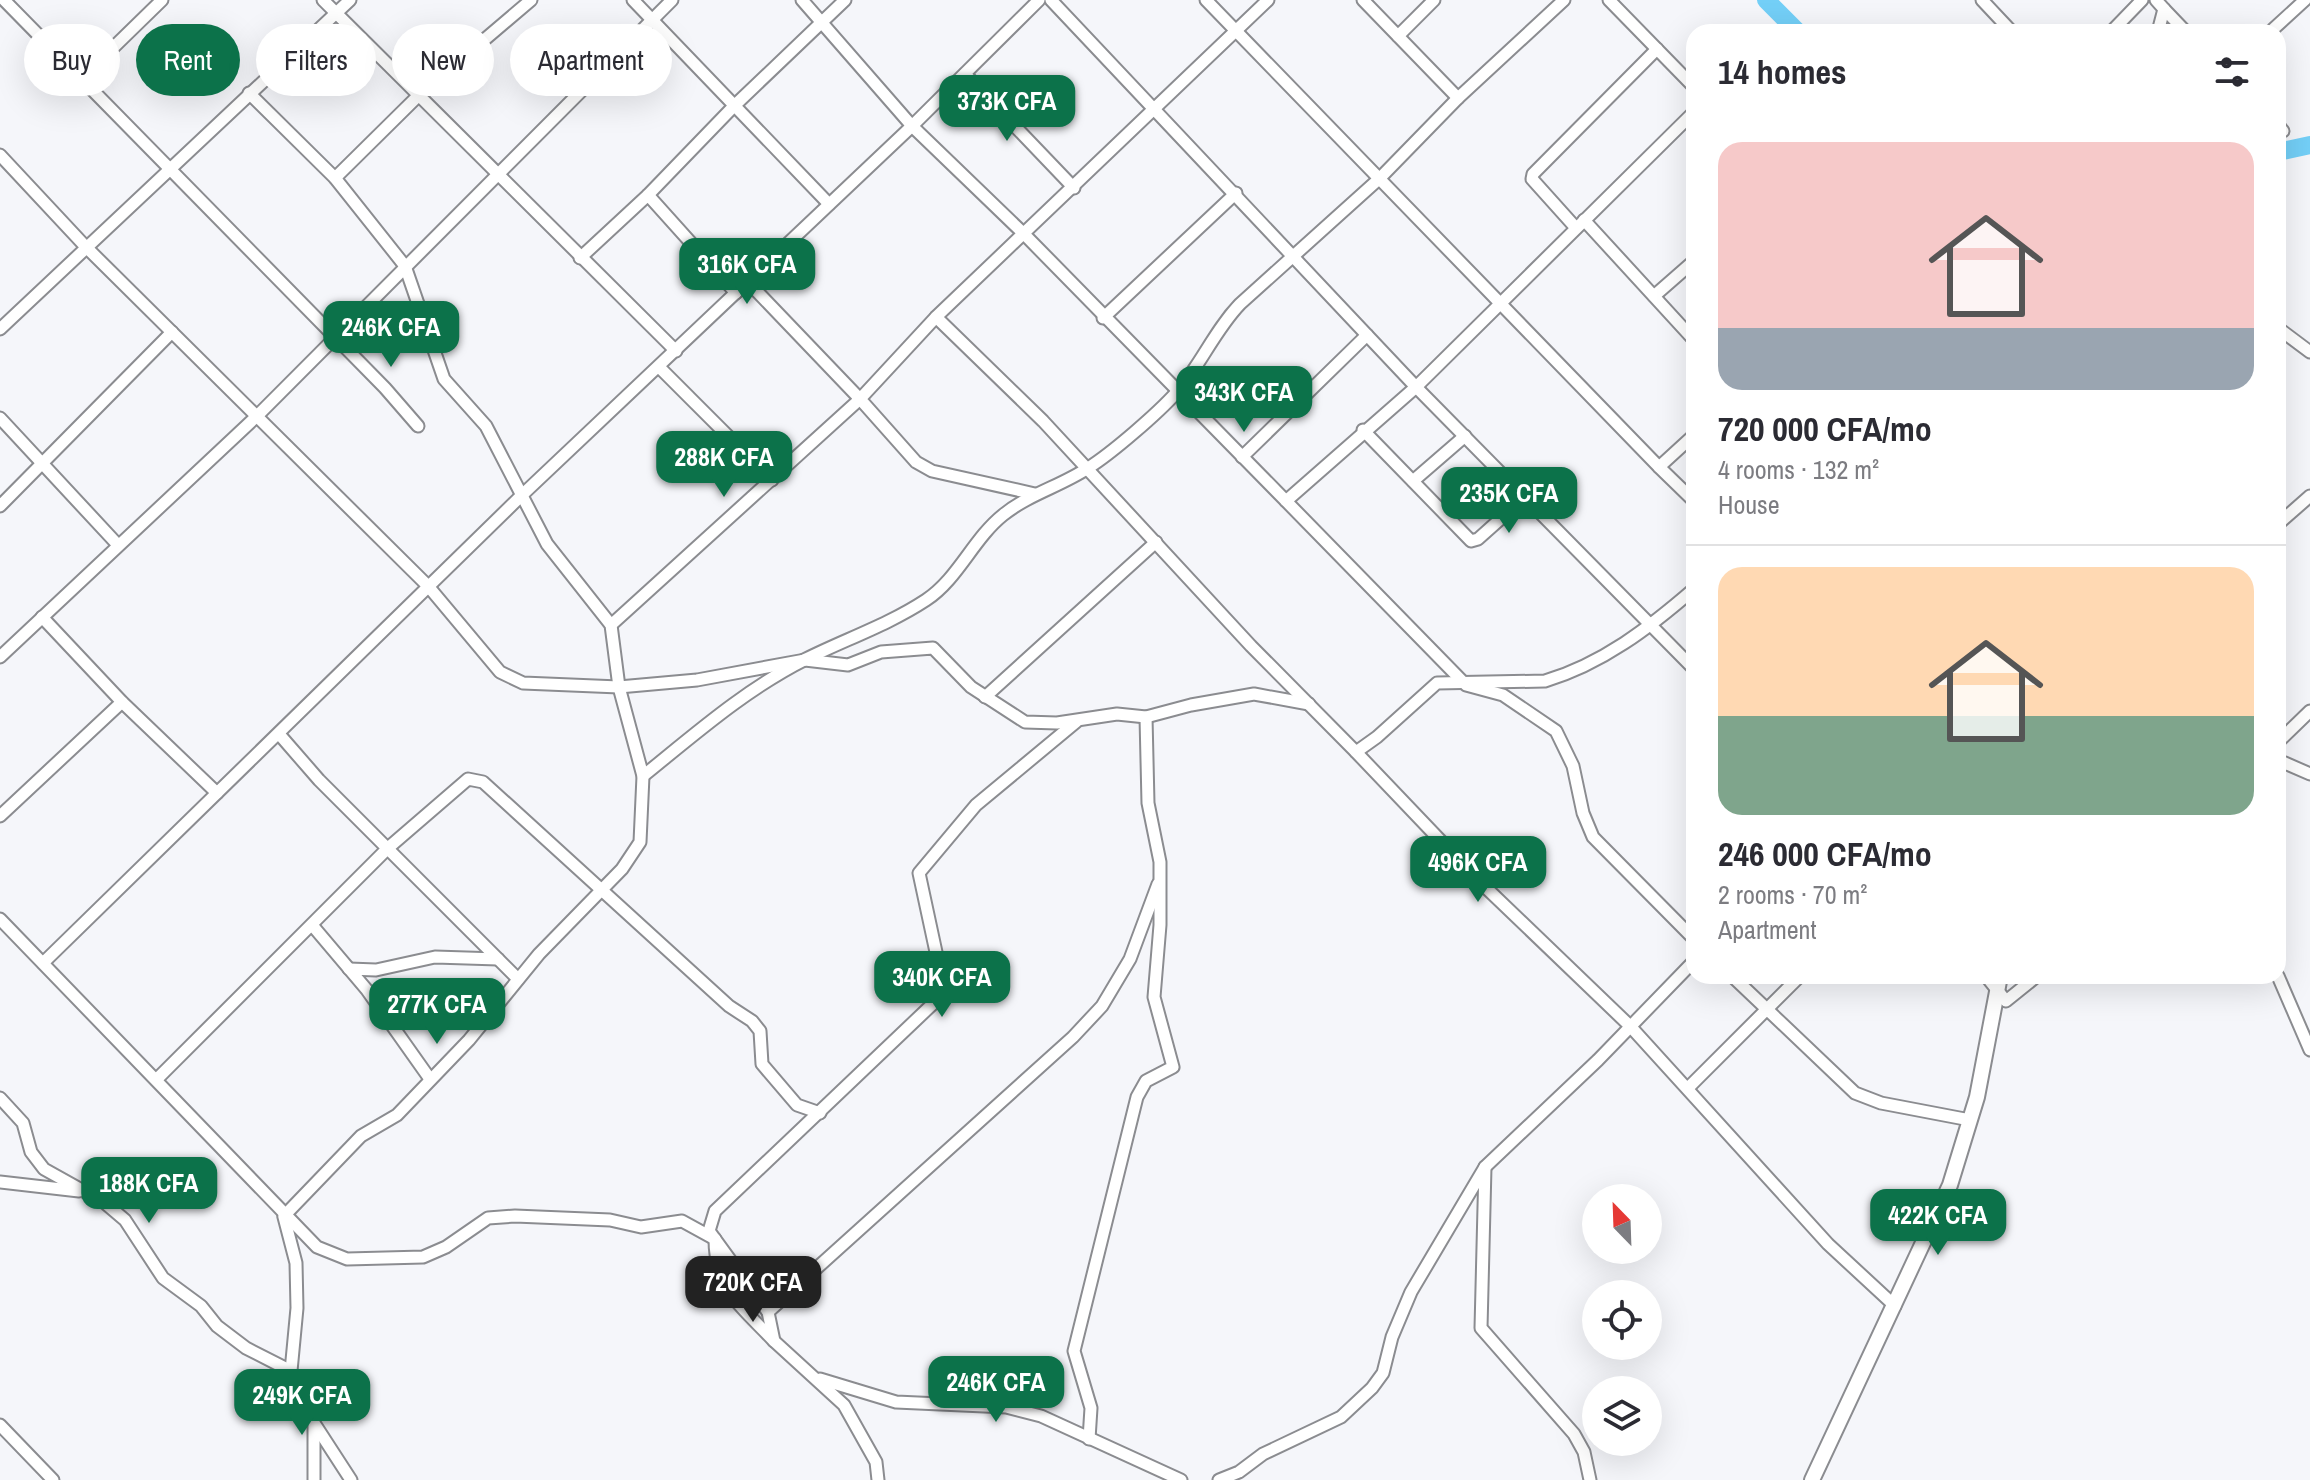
<!DOCTYPE html>
<meta charset="utf-8">
<style>
body{margin:0;font-family:"Archivo Narrow",sans-serif;background:#f7f7f7;color:#2b2b33;height:100vh;display:flex;flex-direction:column;font-size:30px;white-space:nowrap}
*{box-sizing:border-box;margin:0}
p{font-size:26px;color:#7c7c81}
.icon{flex:none;width:44px;height:44px;fill:none;stroke:currentColor;stroke-width:2;stroke-linecap:round;stroke-linejoin:round}
.map{position:relative;flex:1;overflow:hidden}
.panel{position:absolute;left:1686px;top:24px;width:600px;height:960px;display:flex;flex-direction:column;background:#fff;border-radius:24px;box-shadow:0 8px 32px #0002}
.panel>*{flex:none}
.hud{position:absolute;left:24px;top:24px;width:760px;height:72px;display:flex;gap:16px}
.needle{width:52px;rotate:337deg}
.buttons{position:absolute;left:1582px;top:1184px;display:grid;gap:16px}
.buttons a{display:grid;place-items:center;width:80px;height:80px;border-radius:50%;background:#fff;box-shadow:0 8px 32px #0002;font-size:40px}
.price{position:absolute;translate:-50% -68px;padding:0 18px;border-radius:16px;background:#0c724a;color:#fff;font-size:26px;line-height:52px;filter:drop-shadow(0 2px 4px #0008)}
.price::after{content:'';position:absolute;left:50%;top:48px;width:24px;height:18px;margin-left:-12px;background:inherit;clip-path:polygon(0 0,100% 0,50% 100%)}
.price.on{background:#222;color:#fff}
ul{padding:0;list-style:none}
li{display:grid;align-content:center;gap:16px;height:424px;padding:0 32px}
li+li{border-top:2px solid #e1e1e2}
li span{display:grid;place-items:center;height:248px;border-radius:24px;color:#555}
li>.icon{margin-inline-start:auto}
span .icon{width:144px;height:144px;fill:#fffc;stroke-width:1}
li b{font-size:34px}
h2{display:flex;justify-content:space-between;align-items:center;height:96px;padding:0 32px;font-size:34px}
.pill{padding:0 28px;border-radius:36px;background:#fff;box-shadow:0 8px 32px #0002;font-size:28px;line-height:72px}
.pill.on{background:#0c724a;color:#fff}
.map>svg:first-child{display:block}
</style>
<div class="map">
<svg width="2310" height="1480" viewBox="0 0 2310 1480">
<rect width="100%" height="100%" fill="#f5f6fa"/>
<g fill="none" stroke-linecap="round" stroke-linejoin="round">
<g stroke="#73cff7" stroke-width="18">
<polyline points="1766,0 1798,32"/>
<polyline points="2278,152 2310,145"/>
</g>
<g stroke="#8b8c90" stroke-width="15">
<g id="minor">
<polyline points="4,0 385,388 418,426"/>
<polyline points="323,0 676,351"/>
<polyline points="633,0 829,204"/>
<polyline points="802,0 912,126 1024,234 1286,501"/>
<polyline points="1051,0 1416,387 1694,669"/>
<polyline points="1206,0 1659,467"/>
<polyline points="1363,0 1458,98"/>
<polyline points="1609,0 1694,87"/>
<polyline points="1982,0 2012,32"/>
<polyline points="2156,0 2164,9 2158,32"/>
<polyline points="2164,9 2186,32"/>
<polyline points="2111,32 2142,0"/>
<polyline points="2270,32 2305,0"/>
<polyline points="1398,36 1434,0"/>
<polyline points="965,74 1074,188"/>
<polyline points="81,79 162,0"/>
<polyline points="249,93 335,178 405,266 444,379 486,426 547,544 611,625 619,687 643,776 640,842 622,869 539,954 469,1040 397,1115 361,1136 284,1216"/>
<polyline points="1694,112 1416,387 1286,501 1466,685 1503,695 1556,731 1573,766 1583,813 1593,837 1694,939"/>
<polyline points="2278,125 2283,131"/>
<polyline points="0,155 85,246 428,586 500,672 523,683 619,687 697,680 805,660 848,665 881,652 933,648 971,687 1025,722 1057,723 1117,714 1146,717 1191,705 1254,694 1309,704"/>
<polyline points="335,178 417,97 531,0"/>
<polyline points="648,195 734,106 845,0"/>
<polyline points="1584,220 1694,340"/>
<polyline points="1576,228 1532,179 1533,174 1657,49"/>
<polyline points="580,258 648,195 736,293"/>
<polyline points="1654,296 1694,261"/>
<path d="M936,317L1043,421L1251,646L1356,752L1377,737L1437,683L1545,681C1602,664 1649,628 1694,589"/>
<polyline points="1103,318 1236,193"/>
<polyline points="2278,328 2310,352"/>
<polyline points="0,329 350,0"/>
<polyline points="659,367 772,480"/>
<polyline points="0,418 118,545"/>
<polyline points="1363,430 1471,541 1478,539 1525,497"/>
<polyline points="1694,435 1659,467 1694,501"/>
<polyline points="1242,457 1367,335"/>
<polyline points="1413,481 1465,436"/>
<polyline points="1035,494 932,471 916,462 860,399 936,317 1268,0"/>
<polyline points="0,506 172,332"/>
<polyline points="2278,524 2310,496"/>
<polyline points="42,617 122,702 217,793"/>
<polyline points="611,625 860,399 748,282"/>
<polyline points="0,657 258,415 672,0"/>
<polyline points="985,697 1156,542"/>
<polyline points="279,734 319,780 518,979"/>
<polyline points="2278,742 2310,711"/>
<polyline points="1356,752 1480,882 1630,1026 1828,1244 1895,1306"/>
<polyline points="2278,760 2310,774"/>
<path d="M643,776C695,734 746,689 806,659C846,639 888,625 926,600C958,579 973,539 1003,515C1029,494 1061,486 1088,468C1112,453 1158,413 1176,393C1201,365 1214,331 1240,304L1380,178L1458,98L1564,0"/>
<polyline points="0,816 122,702"/>
<polyline points="0,919 317,1247 347,1259 423,1257 446,1247 488,1218 515,1216 610,1220 641,1227 682,1221 713,1238"/>
<polyline points="312,925 367,990 430,1079"/>
<polyline points="43,963 521,496 912,126 1039,0"/>
<polyline points="349,969 376,970 435,957 498,959"/>
<polyline points="1732,976 1855,1093 1881,1103 1970,1120"/>
<polyline points="1986,976 2006,1001 2037,976"/>
<polyline points="2278,976 2310,1050"/>
<polyline points="157,1079 388,848 468,779 483,782 729,1006 752,1021 760,1031 762,1064 797,1105 820,1113"/>
<polyline points="1688,1088 1800,976"/>
<polyline points="0,1098 23,1123 31,1152 44,1169 105,1203 125,1220 163,1278 201,1306 217,1326 246,1348 291,1371"/>
<polyline points="1485,1167 1481,1328 1574,1434 1584,1452 1590,1480"/>
<polyline points="0,1182 79,1191"/>
<polyline points="284,1217 296,1263 297,1308 291,1371 314,1423 351,1480"/>
<path d="M715,1239C715,1289 742,1307 774,1341"/>
<polyline points="768,1312 1073,1037 1102,1006 1130,959 1158,884"/>
<polyline points="820,1379 896,1402 1006,1407 1041,1416 1181,1480"/>
<polyline points="314,1424 314,1480"/>
<polyline points="0,1425 53,1480"/>
<polyline points="1089,1439 1091,1408 1074,1351 1137,1097 1146,1081 1173,1067 1154,997 1160,925 1160,862 1148,803 1146,717"/>
<polyline points="878,1480 876,1462 844,1405 774,1341 768,1312 709,1231 715,1211 940,997 942,980 919,873 976,805 1076,722"/>
<polyline points="1219,1480 1239,1472 1263,1454 1341,1417 1372,1388 1383,1373 1392,1337 1411,1292 1485,1167 1598,1060 1694,961"/>
</g>
</g>
<g stroke="#8b8c90" stroke-width="18">
<polyline id="tertiary" points="1812,1480 1950,1185 1977,1097 2000,976"/>
</g>
<use href="#minor" stroke="#fff" stroke-width="11"/>
<use href="#tertiary" stroke="#fff" stroke-width="14"/>
</g>
</svg>
<div class="buttons">
<a><svg class="needle" viewBox="-14 -14 28 28"><path d="M0-13l5 13h-10z" fill="#e53935"/><path d="M0 13l5-13h-10z" fill="#7c7c81"/></svg></a>
<a><svg class="icon" aria-label="locate" viewBox="0 0 24 24"><circle cx="12" cy="12" r="6"/><path d="M12 2v4M12 18v4M2 12h4M18 12h4"/></svg></a>
<a><svg class="icon" aria-label="layers" viewBox="0 0 24 24"><path d="M12 4l9 5-9 5-9-5zM3 14l9 5 9-5"/></svg></a>
</div>
<b class="price" style="left:1007px;top:143px">373K CFA</b>
<b class="price" style="left:747px;top:306px">316K CFA</b>
<b class="price" style="left:391px;top:369px">246K CFA</b>
<b class="price" style="left:1244px;top:434px">343K CFA</b>
<b class="price" style="left:724px;top:499px">288K CFA</b>
<b class="price" style="left:1509px;top:535px">235K CFA</b>
<b class="price" style="left:1478px;top:904px">496K CFA</b>
<b class="price" style="left:942px;top:1019px">340K CFA</b>
<b class="price" style="left:437px;top:1046px">277K CFA</b>
<b class="price" style="left:149px;top:1225px">188K CFA</b>
<b class="price" style="left:1938px;top:1257px">422K CFA</b>
<b class="price on" style="left:753px;top:1324px">720K CFA</b>
<b class="price" style="left:996px;top:1424px">246K CFA</b>
<b class="price" style="left:302px;top:1437px">249K CFA</b>
<div class="hud">
<a class="pill">Buy</a>
<a class="pill on">Rent</a>
<a class="pill">Filters</a>
<a class="pill">New</a>
<a class="pill">Apartment</a>
</div>
<section class="panel">
<h2>14 homes<svg class="icon" aria-label="filters" viewBox="0 0 24 24"><path d="M4 7h16M4 17h16"/><circle cx="9" cy="7" r="2"/><circle cx="15" cy="17" r="2"/></svg></h2>
<ul>
<li><span style="background:linear-gradient(#f6c9c9 75%,#9aa5b1 0)"><svg class="icon" aria-label="home" viewBox="0 0 24 24"><path d="M3 11l9-7 9 7M6 9v11h12V9"/></svg></span><div><b>720 000 CFA/mo</b><p>4 rooms · 132 m²</p><p>House</p></div></li>
<li><span style="background:linear-gradient(#ffd9b3 60%,#7fa58c 0)"><svg class="icon" aria-label="home" viewBox="0 0 24 24"><path d="M3 11l9-7 9 7M6 9v11h12V9"/></svg></span><div><b>246 000 CFA/mo</b><p>2 rooms · 70 m²</p><p>Apartment</p></div></li>
</ul>
</section>
</div>
